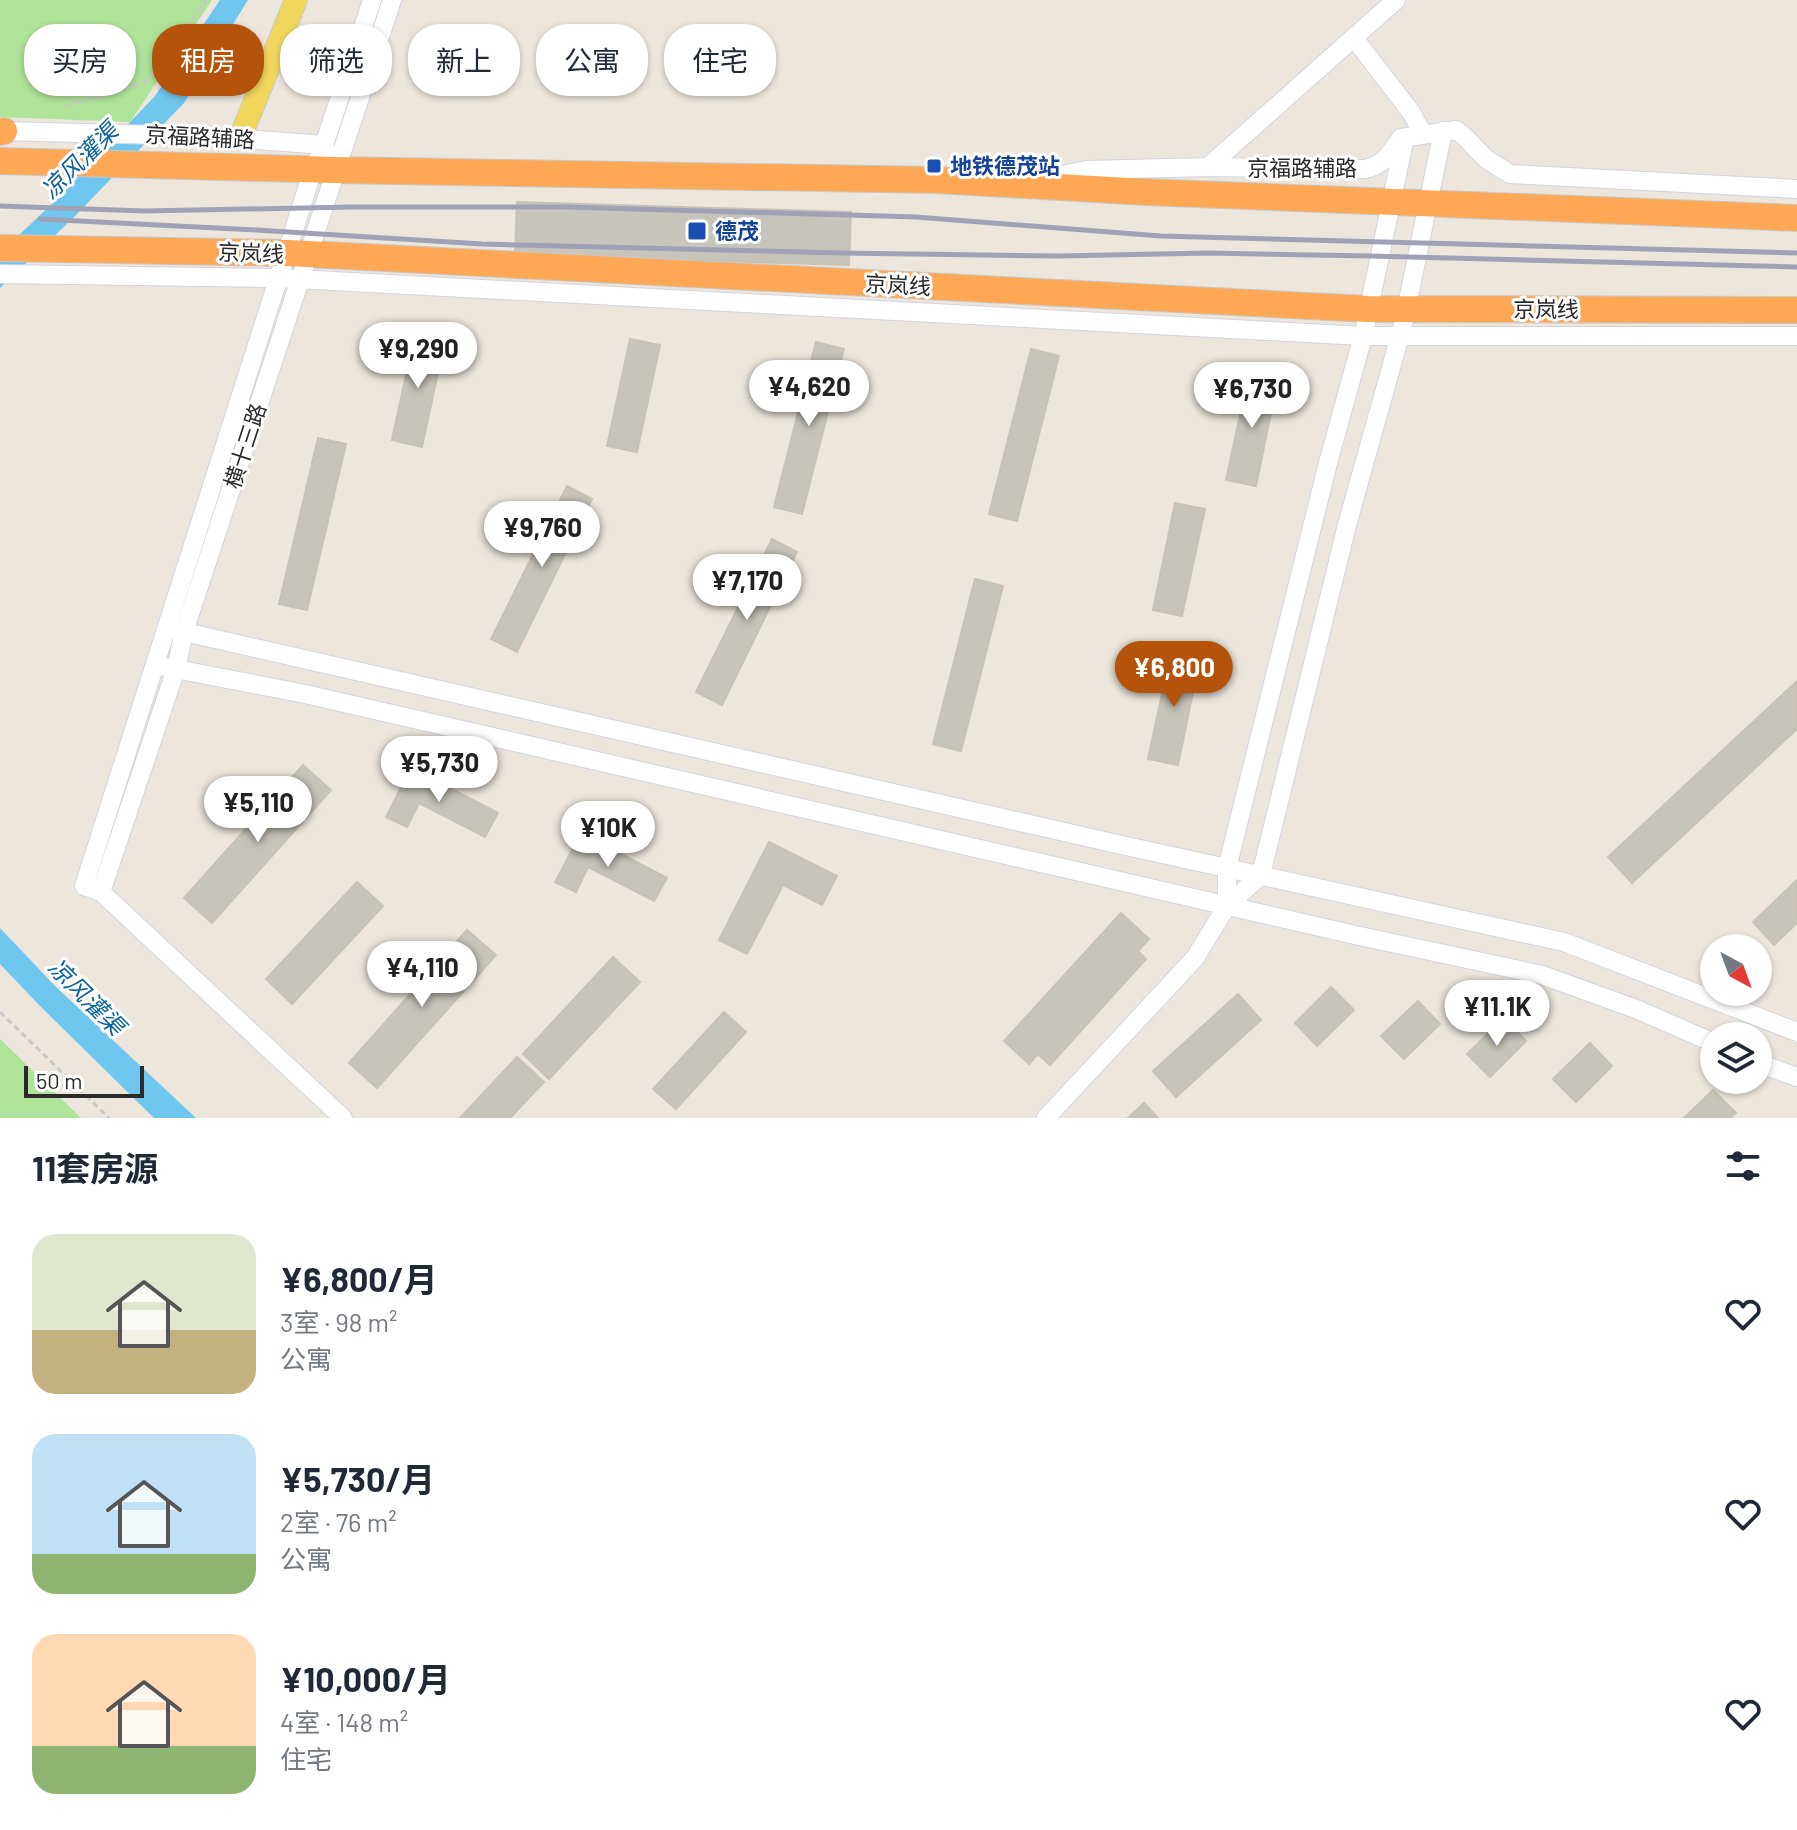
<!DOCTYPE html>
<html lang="zh">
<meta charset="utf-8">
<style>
body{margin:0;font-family:Barlow,"Noto Sans SC",sans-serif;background:#f6f6f7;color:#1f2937;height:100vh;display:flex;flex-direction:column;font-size:30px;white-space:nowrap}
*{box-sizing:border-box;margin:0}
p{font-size:26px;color:#747a83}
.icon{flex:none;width:44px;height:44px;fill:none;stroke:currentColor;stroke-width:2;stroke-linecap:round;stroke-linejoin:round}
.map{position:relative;height:1118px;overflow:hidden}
.side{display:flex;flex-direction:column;background:#fff;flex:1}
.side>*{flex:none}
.hud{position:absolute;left:24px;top:24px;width:800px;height:72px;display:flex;gap:16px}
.needle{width:52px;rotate:139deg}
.fabs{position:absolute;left:1700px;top:934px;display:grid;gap:16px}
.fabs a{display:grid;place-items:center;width:72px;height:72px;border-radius:50%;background:#fff;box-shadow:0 2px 6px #0004;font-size:40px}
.scale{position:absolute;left:24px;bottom:20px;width:120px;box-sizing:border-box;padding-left:8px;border:4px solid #2a2a2a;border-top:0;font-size:22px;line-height:28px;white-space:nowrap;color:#2a2a2a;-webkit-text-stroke:6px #fff;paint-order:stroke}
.price{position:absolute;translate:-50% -68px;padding:0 18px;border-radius:28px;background:#fff;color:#222;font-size:26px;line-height:52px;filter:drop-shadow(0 2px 4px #0008)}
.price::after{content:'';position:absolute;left:50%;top:48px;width:24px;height:18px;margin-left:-12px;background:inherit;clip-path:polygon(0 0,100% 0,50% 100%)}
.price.on{background:#b45309;color:#fff}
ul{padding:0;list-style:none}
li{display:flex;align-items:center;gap:24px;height:200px;padding:0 32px}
li span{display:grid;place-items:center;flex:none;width:224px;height:160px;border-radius:24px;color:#555}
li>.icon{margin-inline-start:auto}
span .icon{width:96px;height:96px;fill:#fffc;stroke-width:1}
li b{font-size:34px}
h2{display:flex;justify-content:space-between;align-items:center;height:96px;padding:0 32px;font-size:34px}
.chip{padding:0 28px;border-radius:32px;background:#fff;box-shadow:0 2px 6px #0004;font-size:28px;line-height:72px}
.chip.on{background:#b45309;color:#fff}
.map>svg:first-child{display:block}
</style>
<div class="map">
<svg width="1797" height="1118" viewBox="0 0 1797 1118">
<rect width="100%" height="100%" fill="#ece6dc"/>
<g fill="#aee399">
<polygon points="0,0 212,0 130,122 0,117"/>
<polygon points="0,1039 81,1118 0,1118"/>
</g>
<g fill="#6fc6ee">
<polygon points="220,0 248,0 184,103 75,216 0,288 0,253 54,202 155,96"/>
<polygon points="0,928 55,986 196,1118 154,1118 40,1006 0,964"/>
</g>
<g fill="#c7c4bb" stroke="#c8c2b6" stroke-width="2">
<polygon points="517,202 851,212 849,265 515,255"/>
<polygon points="415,333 445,340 422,447 392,440"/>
<polygon points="630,339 660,345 637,452 607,446"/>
<polygon points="816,342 844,349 802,514 774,507"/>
<polygon points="1031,349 1059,356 1017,521 989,514"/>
<polygon points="1249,373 1278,379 1256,486 1226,480"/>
<polygon points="318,438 346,444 307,610 279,604"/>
<polygon points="567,486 592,499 517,652 491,639"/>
<polygon points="1175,503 1205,509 1182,616 1153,610"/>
<polygon points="772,539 797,552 722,705 696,692"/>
<polygon points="975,579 1003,586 961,751 933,744"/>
<polygon points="1171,652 1200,658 1178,765 1148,759"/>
<polygon points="1797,681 1797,729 1632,883 1608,857"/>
<polygon points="303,765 331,790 212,923 184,898"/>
<polygon points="411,768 498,813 485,837 419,803 407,827 386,817"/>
<polygon points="581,833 667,878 654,901 588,867 576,892 555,882"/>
<polygon points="769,842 837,876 822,905 783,885 747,954 719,940"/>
<polygon points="1797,880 1797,923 1774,945 1753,922"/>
<polygon points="357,882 383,906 292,1004 266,979"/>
<polygon points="1121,913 1149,939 1138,951 1146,959 1050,1065 1038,1054 1029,1064 1004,1041"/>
<polygon points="467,930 496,955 377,1088 349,1063"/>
<polygon points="613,957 640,982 549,1079 523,1054"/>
<polygon points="1331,987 1354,1010 1317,1046 1295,1023"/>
<polygon points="1238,994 1261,1020 1176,1097 1153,1071"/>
<polygon points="1418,1001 1440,1024 1404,1059 1381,1036"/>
<polygon points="724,1012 746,1032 676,1109 653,1089"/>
<polygon points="1504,1018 1526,1041 1490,1077 1467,1054"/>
<polygon points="1590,1043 1612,1066 1576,1102 1553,1079"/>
<polygon points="517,1057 544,1082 510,1118 460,1118"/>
<polygon points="1713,1090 1736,1113 1730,1118 1684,1118"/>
<polygon points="1144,1103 1158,1118 1128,1118"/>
</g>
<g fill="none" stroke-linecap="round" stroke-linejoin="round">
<g stroke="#d2d4e3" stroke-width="20">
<g id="minor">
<polyline points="1354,38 1411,112 1423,134"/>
<polyline points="0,131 202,136 324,145 327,153"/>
<polyline points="1208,167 1396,0"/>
<path d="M1044,179L1086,170L1208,167L1365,169C1387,164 1389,153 1401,138L1456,130L1464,136L1486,159L1510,174L1797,189"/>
<polyline points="0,274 278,278 1363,336 1797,336"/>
<polyline points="167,628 1117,844 1564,942 1797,1032"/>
<polyline points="155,665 305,694 1355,935 1542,975 1636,1009 1714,1043"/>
<polyline points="101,892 176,669 184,632 392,0"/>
<polyline points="1227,906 1227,868 1328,463 1363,336 1404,142"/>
<polyline points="1758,1063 1797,1077"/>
<polyline points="343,1118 101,892 84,886 313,170 324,145 372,0"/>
<polyline points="1046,1118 1195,958 1227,906 1261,875 1347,525 1403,325 1443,131"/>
</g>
</g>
<g stroke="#c8c8c8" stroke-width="24">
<polyline id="major" points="240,138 296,0"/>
</g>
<g stroke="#c8c8c8" stroke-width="28">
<g id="highway">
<polyline points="0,132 4,131"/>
<polyline points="0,161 335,170 936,180 1146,192 1797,218"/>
<polyline points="0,248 288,253 1368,309 1797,310"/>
</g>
</g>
<g stroke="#c8c8c8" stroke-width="3" stroke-dasharray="6 4" stroke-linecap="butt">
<polyline points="67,106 141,84 155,73 206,0"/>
<polyline points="0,1012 109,1118"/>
</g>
<use href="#minor" stroke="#fff" stroke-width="18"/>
<use href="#major" stroke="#f0d65d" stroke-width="22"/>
<use href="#highway" stroke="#fea856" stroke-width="26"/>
<g stroke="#9fa1b5" stroke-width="5">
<polyline points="0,206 145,211 351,207 566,207 916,217 1161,236 1797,253"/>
<polyline points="40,219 256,230 482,244 841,253 1059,256 1209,253 1371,256 1797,267"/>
</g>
</g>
<g fill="#1a4fb4" stroke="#fff" stroke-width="3">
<rect x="926" y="158" width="16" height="16" rx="4"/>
<rect x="687" y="221" width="20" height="20" rx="4"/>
</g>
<g text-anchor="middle" stroke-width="6" stroke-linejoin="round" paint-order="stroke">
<g font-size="22" fill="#2a2a2a" stroke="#fff">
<text transform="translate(200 137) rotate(3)" y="8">京福路辅路</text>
<text x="1302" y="176">京福路辅路</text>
<text transform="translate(251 253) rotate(2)" y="8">京岚线</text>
<text transform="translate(898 285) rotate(3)" y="8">京岚线</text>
<text x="1546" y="317">京岚线</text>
<text transform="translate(245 446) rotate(-72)" y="8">横十三路</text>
</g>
<g font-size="22" font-weight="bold" fill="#164399" stroke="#fff" text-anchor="start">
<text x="950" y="174">地铁德茂站</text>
<text x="715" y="239">德茂</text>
</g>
<g font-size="24" font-style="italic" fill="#0d639b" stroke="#fff">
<text transform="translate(80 161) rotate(-45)" y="8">凉风灌渠</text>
<text transform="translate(86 997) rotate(45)" y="8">凉风灌渠</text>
</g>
</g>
</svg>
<div class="fabs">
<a><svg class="needle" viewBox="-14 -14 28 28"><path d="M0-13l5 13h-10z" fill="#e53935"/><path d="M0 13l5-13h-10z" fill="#747a83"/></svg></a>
<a><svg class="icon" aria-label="layers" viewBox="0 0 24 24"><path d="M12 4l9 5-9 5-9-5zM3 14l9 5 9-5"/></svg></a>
</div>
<div class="scale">50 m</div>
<b class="price" style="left:418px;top:390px">¥9,290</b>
<b class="price" style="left:809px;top:428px">¥4,620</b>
<b class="price" style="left:1252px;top:430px">¥6,730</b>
<b class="price" style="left:542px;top:569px">¥9,760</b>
<b class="price" style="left:747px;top:622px">¥7,170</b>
<b class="price on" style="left:1174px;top:709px">¥6,800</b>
<b class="price" style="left:439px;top:804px">¥5,730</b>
<b class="price" style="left:258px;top:844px">¥5,110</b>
<b class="price" style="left:608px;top:869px">¥10K</b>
<b class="price" style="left:422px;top:1009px">¥4,110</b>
<b class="price" style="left:1497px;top:1048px">¥11.1K</b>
<div class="hud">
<a class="chip">买房</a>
<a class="chip on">租房</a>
<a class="chip">筛选</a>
<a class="chip">新上</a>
<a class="chip">公寓</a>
<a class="chip">住宅</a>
</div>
</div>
<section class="side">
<h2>11套房源<svg class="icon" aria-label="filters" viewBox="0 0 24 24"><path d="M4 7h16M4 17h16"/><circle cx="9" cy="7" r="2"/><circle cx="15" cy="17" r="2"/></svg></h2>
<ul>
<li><span style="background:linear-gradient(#dfe7d0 60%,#c2b280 0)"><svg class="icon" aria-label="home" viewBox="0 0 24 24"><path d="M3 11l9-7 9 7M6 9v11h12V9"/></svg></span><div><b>¥6,800/月</b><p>3室 · 98 m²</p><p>公寓</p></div><svg class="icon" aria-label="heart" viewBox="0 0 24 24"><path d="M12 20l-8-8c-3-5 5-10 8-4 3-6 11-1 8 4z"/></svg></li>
<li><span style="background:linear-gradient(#bfe0f5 75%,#8fb573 0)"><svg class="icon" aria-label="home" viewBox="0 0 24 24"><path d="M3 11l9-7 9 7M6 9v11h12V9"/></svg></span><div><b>¥5,730/月</b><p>2室 · 76 m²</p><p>公寓</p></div><svg class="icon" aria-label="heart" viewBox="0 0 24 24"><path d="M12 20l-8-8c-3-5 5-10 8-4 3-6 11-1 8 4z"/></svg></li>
<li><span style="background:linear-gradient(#ffd9b3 70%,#8fb573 0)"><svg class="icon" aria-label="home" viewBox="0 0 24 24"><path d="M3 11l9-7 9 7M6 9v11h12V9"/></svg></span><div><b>¥10,000/月</b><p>4室 · 148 m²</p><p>住宅</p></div><svg class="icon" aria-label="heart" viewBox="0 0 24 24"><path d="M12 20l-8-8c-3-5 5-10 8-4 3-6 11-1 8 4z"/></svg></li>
</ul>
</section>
